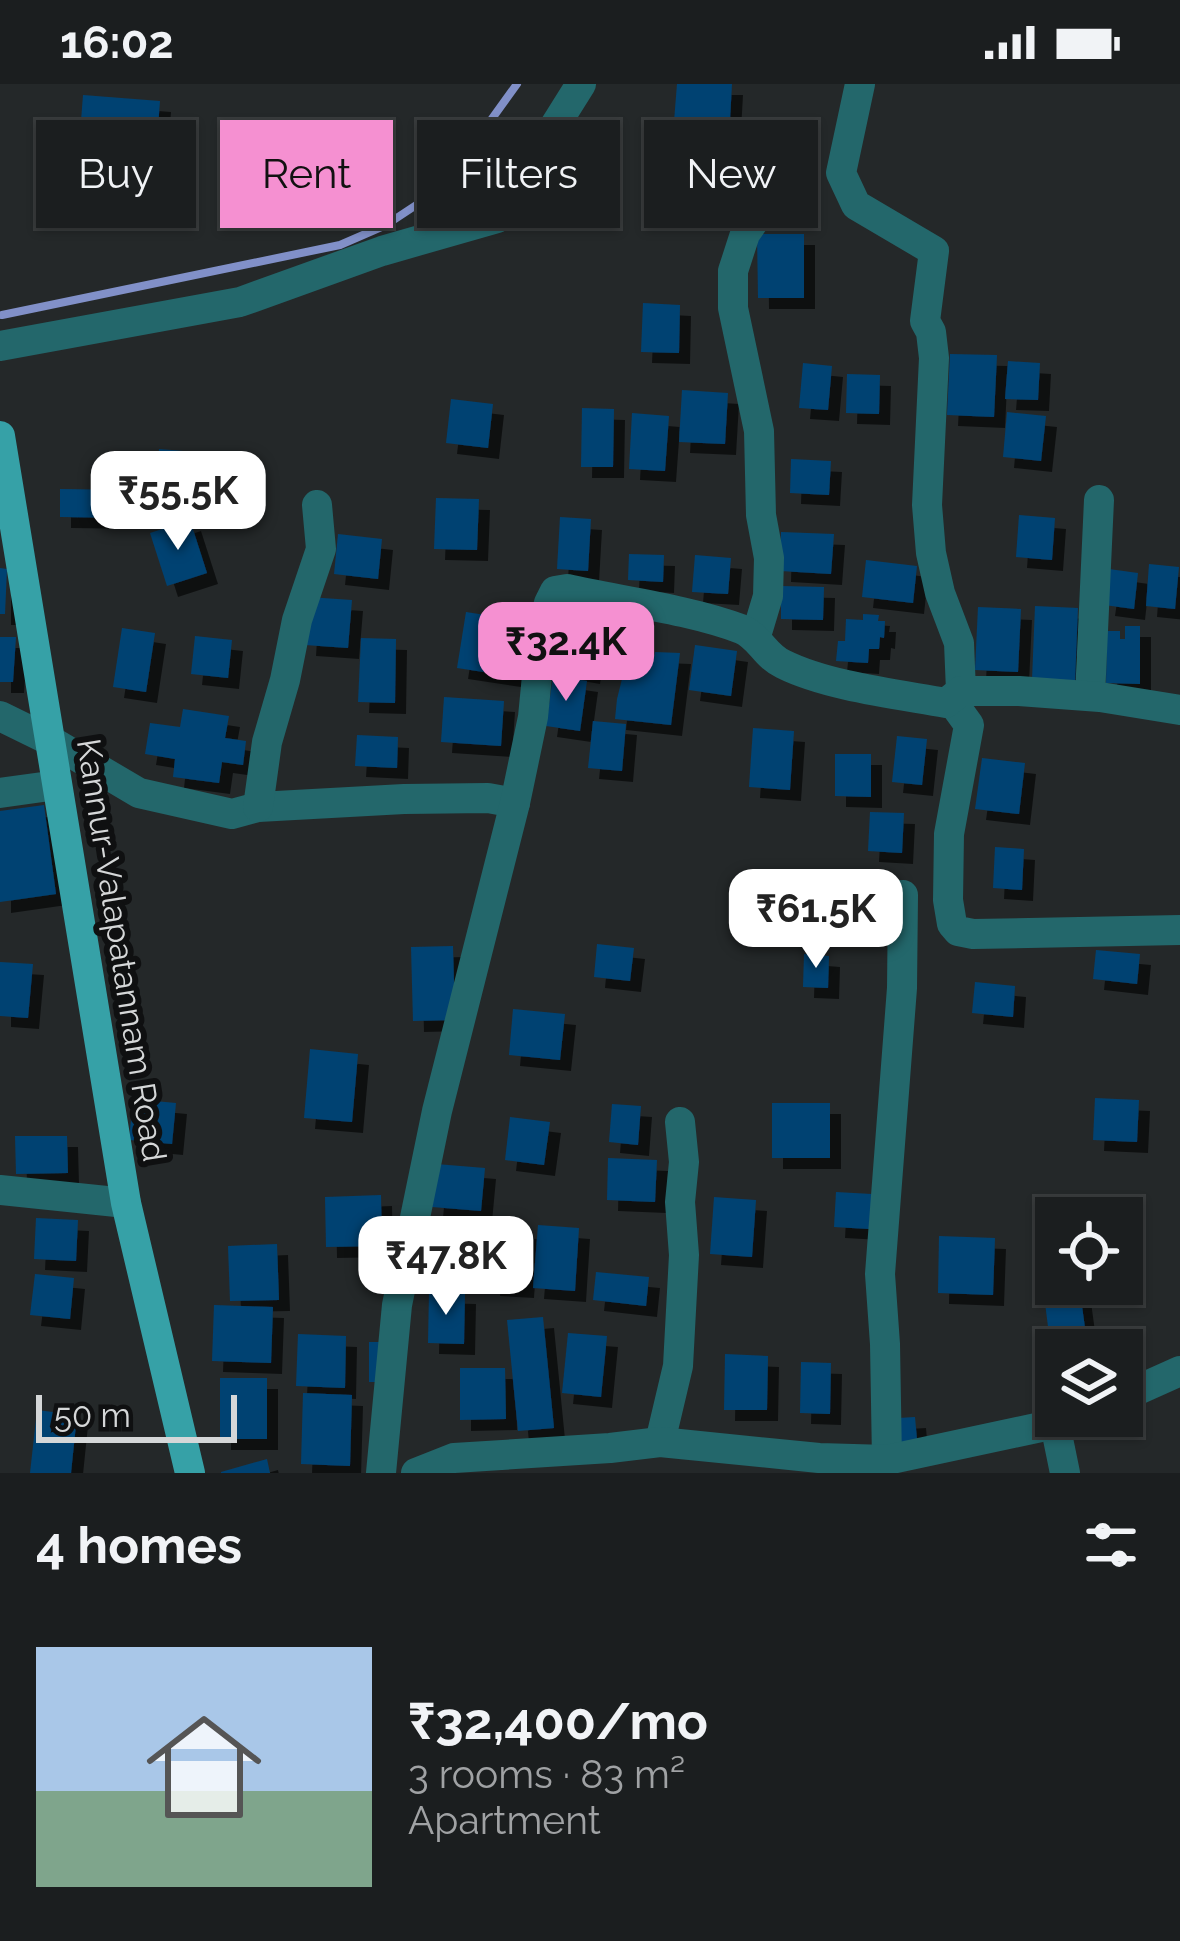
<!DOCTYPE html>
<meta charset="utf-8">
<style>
body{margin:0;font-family:Raleway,sans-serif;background:#282b2c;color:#f1f3f6;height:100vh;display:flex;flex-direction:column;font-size:45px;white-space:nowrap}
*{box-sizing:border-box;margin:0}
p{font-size:39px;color:#a0a2a4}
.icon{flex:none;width:66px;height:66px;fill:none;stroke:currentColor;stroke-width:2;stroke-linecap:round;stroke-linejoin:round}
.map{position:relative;height:1389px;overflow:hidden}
.side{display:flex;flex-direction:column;background:#1b1e1f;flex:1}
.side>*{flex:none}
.top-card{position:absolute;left:36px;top:36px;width:1110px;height:108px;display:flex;gap:24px}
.buttons{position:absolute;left:1035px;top:1113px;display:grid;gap:24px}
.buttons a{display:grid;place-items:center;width:108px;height:108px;border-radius:0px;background:#1b1e1f;box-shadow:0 3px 9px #0004,0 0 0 3px #393c3d;font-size:60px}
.scale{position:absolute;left:36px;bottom:30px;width:201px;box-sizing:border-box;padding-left:12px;border:6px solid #d5d7d8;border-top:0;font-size:33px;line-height:42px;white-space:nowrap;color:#d5d7d8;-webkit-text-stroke:9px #0f1011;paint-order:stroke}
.price{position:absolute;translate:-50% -102px;padding:0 27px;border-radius:24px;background:#fff;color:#222;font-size:39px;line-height:78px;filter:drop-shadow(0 3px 6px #0008)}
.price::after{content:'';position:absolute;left:50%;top:72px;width:36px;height:27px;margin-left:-18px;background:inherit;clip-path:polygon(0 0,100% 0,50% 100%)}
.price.current{background:#f590d1;color:#111}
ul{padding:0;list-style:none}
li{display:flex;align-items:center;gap:36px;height:300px;padding:0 36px}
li+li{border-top:3px solid #393c3d}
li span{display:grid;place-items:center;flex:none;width:336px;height:240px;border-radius:0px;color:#555}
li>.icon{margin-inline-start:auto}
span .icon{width:144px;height:144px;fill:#fffc;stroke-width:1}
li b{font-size:51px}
h2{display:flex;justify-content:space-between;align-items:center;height:144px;padding:0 36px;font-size:51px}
.tag{padding:0 42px;border-radius:0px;background:#1b1e1f;box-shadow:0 3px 9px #0004,0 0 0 3px #393c3d;font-size:42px;line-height:108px}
.tag.current{background:#f590d1;color:#111}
.status{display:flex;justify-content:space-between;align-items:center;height:84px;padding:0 60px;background:#1b1e1f;direction:ltr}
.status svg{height:33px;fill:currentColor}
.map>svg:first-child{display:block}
</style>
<div class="status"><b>16:02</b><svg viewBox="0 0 49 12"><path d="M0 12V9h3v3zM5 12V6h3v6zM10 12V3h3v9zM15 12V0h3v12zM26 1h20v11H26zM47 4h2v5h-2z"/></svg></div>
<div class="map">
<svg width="1180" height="1389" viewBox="0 0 1180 1389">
<defs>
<filter id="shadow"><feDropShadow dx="11" dy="11" stdDeviation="0" flood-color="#0009"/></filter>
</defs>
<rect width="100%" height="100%" fill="#242829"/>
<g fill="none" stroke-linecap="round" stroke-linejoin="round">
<polyline stroke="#8190c8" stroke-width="8" points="2,231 340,161 386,141 442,104 517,0"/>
</g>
<g fill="#004272" filter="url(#shadow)">
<polygon points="677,0 732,0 729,54 673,50"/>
<polygon points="83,11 160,17 154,95 77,89"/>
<polygon points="757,150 804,150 804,214 758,214"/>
<polygon points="643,219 680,221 679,269 641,268"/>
<polygon points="950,270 997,271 994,333 947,331"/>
<polygon points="1008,277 1040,279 1038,316 1005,315"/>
<polygon points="803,279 832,282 828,326 799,324"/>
<polygon points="847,290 880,291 879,330 846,329"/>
<polygon points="682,306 728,309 725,360 679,358"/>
<polygon points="451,315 493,320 488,364 446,359"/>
<polygon points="582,324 614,325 613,383 581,383"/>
<polygon points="1007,328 1046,332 1041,377 1003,373"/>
<polygon points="632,329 669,332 665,387 629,385"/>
<polygon points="159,365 208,369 203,429 154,425"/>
<polygon points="791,375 831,377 829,411 790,409"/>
<polygon points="60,405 129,406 129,434 60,433"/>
<polygon points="436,414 479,415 477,466 434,465"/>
<polygon points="1019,431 1055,434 1052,476 1016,473"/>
<polygon points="560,433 591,435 588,487 557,485"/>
<polygon points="190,436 207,489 167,502 150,449"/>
<polygon points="781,448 834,450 831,490 780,487"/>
<polygon points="338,450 382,455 378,495 334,490"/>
<polygon points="629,470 664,471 663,498 628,496"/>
<polygon points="695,471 731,474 728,510 692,508"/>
<polygon points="866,476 917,482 913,519 862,513"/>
<polygon points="1149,480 1179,483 1175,525 1146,522"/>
<polygon points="0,484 7,485 5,530 0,530"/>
<polygon points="1109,485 1138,489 1134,525 1104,521"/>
<polygon points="781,502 824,503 823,536 781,535"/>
<polygon points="308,513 352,516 348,564 305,561"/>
<polygon points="1035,522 1078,524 1075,598 1032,596"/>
<polygon points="978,523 1021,525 1018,588 975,586"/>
<polygon points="466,528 519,536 510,592 457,584"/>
<polygon points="863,530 879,531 878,537 885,537 884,554 880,553 879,565 869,565 868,579 836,577 838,557 845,557 846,535 863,536"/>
<polygon points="1125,542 1140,542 1140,600 1106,599 1107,547 1120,547 1120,555 1125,555"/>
<polygon points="122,544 155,549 146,608 113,603"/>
<polygon points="560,548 595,554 589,589 554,583"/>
<polygon points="195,552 232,556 228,594 191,590"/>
<polygon points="0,553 16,553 13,598 0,598"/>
<polygon points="361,554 396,555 395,619 358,618"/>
<polygon points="695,561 737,567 731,612 689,606"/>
<polygon points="655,568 680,569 671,641 615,635 617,615 623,591 632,583 654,574"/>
<polygon points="553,592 587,597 580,647 546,642"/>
<polygon points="444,613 504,617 501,662 441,658"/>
<polygon points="183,625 229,632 225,654 246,657 243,681 222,678 219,699 173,693 175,675 145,670 150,639 180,643"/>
<polygon points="593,637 626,640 622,687 588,684"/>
<polygon points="753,644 794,647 790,706 749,703"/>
<polygon points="357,651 398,653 397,684 355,682"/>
<polygon points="897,652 927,655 922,701 892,698"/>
<polygon points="835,670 871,670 871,713 835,712"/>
<polygon points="982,674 1025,679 1019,730 975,725"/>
<polygon points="44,721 56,810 0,818 0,727"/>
<polygon points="870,728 904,729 902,769 868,767"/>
<polygon points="995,763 1024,765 1022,806 993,804"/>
<polygon points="818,787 844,793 836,832 810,827"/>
<polygon points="597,860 634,864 630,897 594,893"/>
<polygon points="453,862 455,936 413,937 411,863"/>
<polygon points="1096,866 1140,870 1137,900 1093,895"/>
<polygon points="804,870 829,872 828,904 803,903"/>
<polygon points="0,878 33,880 28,934 0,932"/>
<polygon points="975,898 1015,902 1013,933 972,929"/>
<polygon points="513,925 565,930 560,976 509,971"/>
<polygon points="310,965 358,970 352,1038 304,1034"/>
<polygon points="1095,1014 1139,1016 1137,1058 1093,1056"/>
<polygon points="133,1015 176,1019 172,1060 129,1056"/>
<rect x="772" y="1019" width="58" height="55"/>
<polygon points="612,1020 641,1022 638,1061 609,1058"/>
<polygon points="510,1033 550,1038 544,1081 505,1076"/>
<polygon points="15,1052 67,1052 68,1089 16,1090"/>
<polygon points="608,1074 657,1076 655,1118 607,1116"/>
<polygon points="436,1080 485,1084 481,1127 432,1123"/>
<polygon points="836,1108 872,1110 869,1145 834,1143"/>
<polygon points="1042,1110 1088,1113 1087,1134 1056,1134 1056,1182 1037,1180"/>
<polygon points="381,1111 382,1162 326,1163 325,1113"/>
<polygon points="714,1113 756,1116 752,1173 710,1170"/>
<polygon points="1109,1122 1133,1124 1129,1192 1122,1192 1122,1134 1108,1134"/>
<polygon points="36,1134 78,1136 76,1177 34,1175"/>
<polygon points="538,1141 579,1144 575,1207 533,1204"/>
<polygon points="426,1142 474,1144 473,1189 425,1188"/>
<polygon points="494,1142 527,1144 523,1203 489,1201"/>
<polygon points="939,1152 995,1154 993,1211 938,1209"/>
<polygon points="277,1160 279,1216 230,1217 228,1162"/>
<polygon points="596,1188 649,1193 646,1222 593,1216"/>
<polygon points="35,1190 74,1194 70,1235 30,1231"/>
<polygon points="1080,1207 1088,1266 1056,1266 1056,1282 1053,1282 1044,1211"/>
<polygon points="429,1208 465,1209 464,1260 428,1259"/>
<polygon points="214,1221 273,1223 271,1279 212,1277"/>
<polygon points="543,1233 554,1344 518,1347 507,1236"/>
<polygon points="568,1249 607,1252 601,1313 562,1309"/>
<polygon points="298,1250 346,1252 345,1304 296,1302"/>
<rect x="369" y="1258" width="13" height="40"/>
<polygon points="725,1270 768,1272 767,1326 724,1326"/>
<polygon points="801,1278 831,1279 830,1330 800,1329"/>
<polygon points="460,1284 505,1284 506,1335 460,1336"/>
<rect x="220" y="1294" width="47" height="61"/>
<polygon points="303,1309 352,1311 350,1382 301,1380"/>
<polygon points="37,1326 77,1331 71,1389 30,1389"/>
<polygon points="915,1333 918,1367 901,1368 898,1334"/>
<polygon points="267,1375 270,1389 221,1389 221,1388"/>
</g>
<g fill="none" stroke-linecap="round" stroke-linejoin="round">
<g stroke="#23676b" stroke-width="30">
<polyline points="860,0 841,89 856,121 934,167 925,237 931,248 934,274 927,421 931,469 940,509 959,559 961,607"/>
<polyline points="0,262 240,218 382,167 497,134 581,0"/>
<polyline points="756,552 768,512 769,474 761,431 759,347 733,224 733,187 745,150 768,117"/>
<polyline points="1090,612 1099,416"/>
<polyline points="951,616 969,641 949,750 948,816 952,840 958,847 973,850 1180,846"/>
<polyline points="0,632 51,657 139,709 232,730 258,723 404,715 488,714 515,719"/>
<polyline points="0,709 57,701"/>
<polyline points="258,723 267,658 285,596 297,536 321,465 317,421"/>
<polyline points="0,1106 126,1119"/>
<polyline points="1122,1313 1180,1287"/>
<polyline points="1055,1340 1065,1389"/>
<polyline points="660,1358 678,1282 684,1171 680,1118 684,1078 680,1038"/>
<polyline points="887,1376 885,1260 880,1190 902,904 903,811"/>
<path d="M381,1389L397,1221L437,1027L515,719L533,633L541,551L549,519L555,507L567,505C621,517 691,526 741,545C760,553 764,571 783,580C827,602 896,610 946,619L961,607H1019L1100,613L1180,626"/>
<polyline points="416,1389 454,1374 610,1364 660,1358 819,1374 887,1376 1055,1340 1074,1332"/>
</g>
<polyline stroke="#36a1a7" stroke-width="30" points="0,352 126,1119 190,1389"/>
</g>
<g text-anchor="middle" stroke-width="12" stroke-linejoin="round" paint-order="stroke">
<g font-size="33" fill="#d5d7d8" stroke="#0f1011">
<text transform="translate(122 866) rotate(81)" y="12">Kannur-Valapatannam Road</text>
</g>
</g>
</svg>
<div class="buttons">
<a><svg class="icon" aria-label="locate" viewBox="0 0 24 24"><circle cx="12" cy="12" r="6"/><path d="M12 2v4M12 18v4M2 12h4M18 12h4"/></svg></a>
<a><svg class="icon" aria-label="layers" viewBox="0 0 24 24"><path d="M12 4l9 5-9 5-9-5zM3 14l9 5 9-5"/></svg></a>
</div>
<div class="scale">50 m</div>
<b class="price" style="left:178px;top:469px">₹55.5K</b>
<b class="price current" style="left:566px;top:620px">₹32.4K</b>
<b class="price" style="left:816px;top:887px">₹61.5K</b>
<b class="price" style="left:446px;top:1234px">₹47.8K</b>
<div class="top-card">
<a class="tag">Buy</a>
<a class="tag current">Rent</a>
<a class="tag">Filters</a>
<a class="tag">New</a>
</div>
</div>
<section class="side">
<h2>4 homes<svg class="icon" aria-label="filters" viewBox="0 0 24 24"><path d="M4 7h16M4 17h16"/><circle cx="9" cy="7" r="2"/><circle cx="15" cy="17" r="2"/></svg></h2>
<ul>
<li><span style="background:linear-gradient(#a9c7e8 60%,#7fa58c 0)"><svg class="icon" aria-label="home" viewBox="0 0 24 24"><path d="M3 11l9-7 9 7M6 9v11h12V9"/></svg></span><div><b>₹32,400/mo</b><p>3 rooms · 83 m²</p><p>Apartment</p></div></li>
</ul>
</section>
